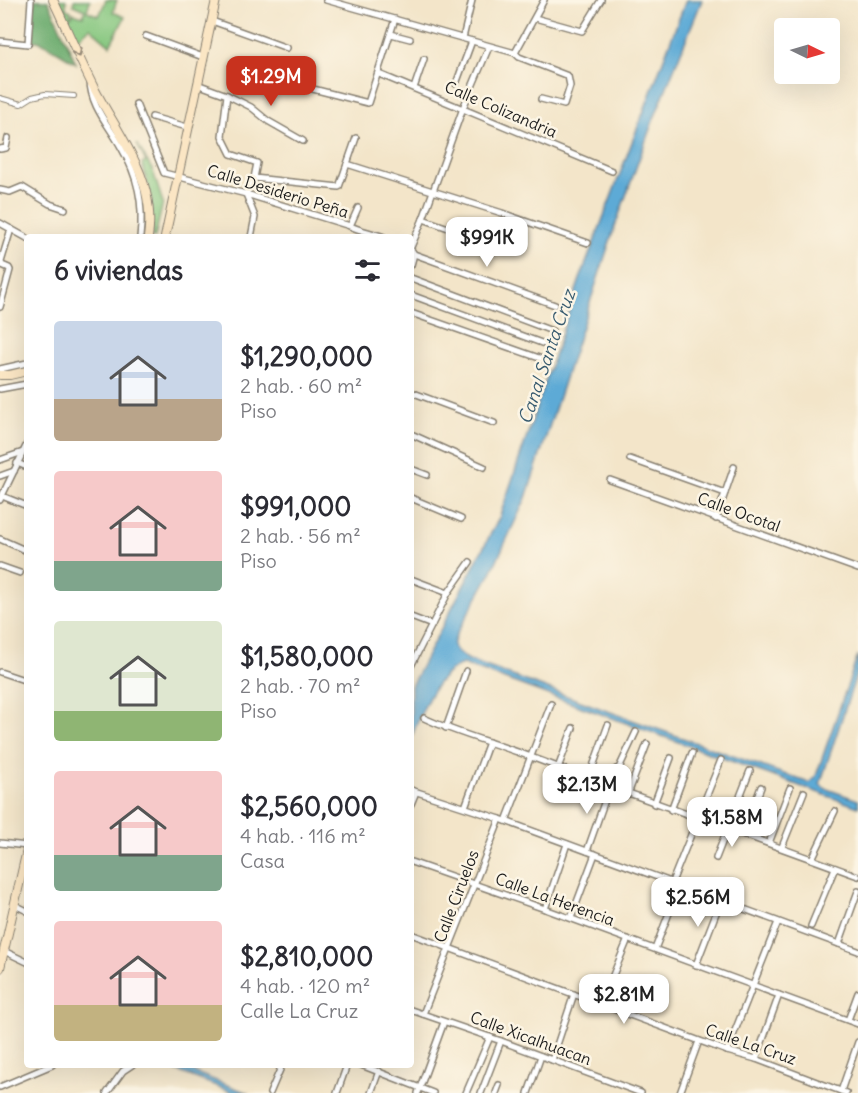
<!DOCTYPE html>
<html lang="es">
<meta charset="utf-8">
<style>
body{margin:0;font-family:Delius,sans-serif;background:#f7f7f7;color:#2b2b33;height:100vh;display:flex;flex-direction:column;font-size:22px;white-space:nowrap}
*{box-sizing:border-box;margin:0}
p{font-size:20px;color:#7c7c81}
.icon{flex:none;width:33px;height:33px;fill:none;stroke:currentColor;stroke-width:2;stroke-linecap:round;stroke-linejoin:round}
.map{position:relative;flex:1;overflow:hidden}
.drawer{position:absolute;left:24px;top:234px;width:390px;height:834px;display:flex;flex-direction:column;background:#fff;border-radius:6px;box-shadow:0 6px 24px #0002}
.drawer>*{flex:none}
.needle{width:39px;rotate:95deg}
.controls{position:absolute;left:774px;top:18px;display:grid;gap:12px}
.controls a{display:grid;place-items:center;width:66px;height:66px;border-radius:6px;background:#fff;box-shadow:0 6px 24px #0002;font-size:30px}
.price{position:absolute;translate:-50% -51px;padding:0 14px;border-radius:12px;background:#fff;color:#222;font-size:20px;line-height:39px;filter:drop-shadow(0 2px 3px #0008)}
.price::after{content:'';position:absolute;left:50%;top:36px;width:18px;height:14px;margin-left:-9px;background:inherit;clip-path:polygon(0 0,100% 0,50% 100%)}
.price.active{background:#c8321e;color:#fff}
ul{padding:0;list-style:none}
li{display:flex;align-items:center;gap:18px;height:150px;padding:0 30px}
li span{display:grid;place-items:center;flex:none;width:168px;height:120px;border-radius:6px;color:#555}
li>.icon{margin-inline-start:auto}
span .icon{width:72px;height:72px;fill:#fffc;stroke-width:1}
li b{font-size:26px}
h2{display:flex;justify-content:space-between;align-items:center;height:72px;padding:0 30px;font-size:26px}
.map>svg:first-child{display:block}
</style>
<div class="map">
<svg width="858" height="1093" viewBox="0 0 858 1093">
<rect width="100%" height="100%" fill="#fcf5e5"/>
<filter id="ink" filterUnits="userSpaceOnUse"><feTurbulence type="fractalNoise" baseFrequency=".0167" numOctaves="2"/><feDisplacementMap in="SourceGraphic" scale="12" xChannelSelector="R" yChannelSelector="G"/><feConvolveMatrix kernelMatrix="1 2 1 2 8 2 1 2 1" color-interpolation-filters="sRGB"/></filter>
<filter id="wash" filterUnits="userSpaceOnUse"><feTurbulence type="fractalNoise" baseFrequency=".008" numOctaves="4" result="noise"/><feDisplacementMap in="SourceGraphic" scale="24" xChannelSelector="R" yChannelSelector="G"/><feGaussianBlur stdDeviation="1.35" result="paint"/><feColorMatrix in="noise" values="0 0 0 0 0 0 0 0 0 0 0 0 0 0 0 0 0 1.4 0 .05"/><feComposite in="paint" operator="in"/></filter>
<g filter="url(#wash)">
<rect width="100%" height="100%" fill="#f3e5c9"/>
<g fill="#84c67e" stroke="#50714d" stroke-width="1.5">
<polygon points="58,0 66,0 66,9 71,11 70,16 72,16 73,13 83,16 85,10 73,5 74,0 90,0 87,11 99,16 106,0 117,0 113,12 125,17 110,45 90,28 76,40"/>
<polygon points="137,144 153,171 163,203 155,237 152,237 151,197 142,164 146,162"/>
</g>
<polygon fill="#6bab6d" stroke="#446444" stroke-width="1.5" points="34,0 48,0 76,63 40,41 32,41"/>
<g fill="#5daad6" stroke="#3c6379" stroke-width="1.5">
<path d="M686,0H702L651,126L614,229L526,498L491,573L456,635L453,645L456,651L469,660L632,720L809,783L816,776L858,655V670L820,784L824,788L858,800V807L463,664C436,672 420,714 411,739V686L500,516L580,279Z"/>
<polygon points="161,1065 175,1065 248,1093 235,1093"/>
</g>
</g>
<g filter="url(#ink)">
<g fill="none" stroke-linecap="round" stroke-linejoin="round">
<g stroke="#888072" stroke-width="6">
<polyline id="pedestrian" points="0,98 21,104 32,97 45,94 74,96"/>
</g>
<g stroke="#888072" stroke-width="8">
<g id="minor">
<polyline points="326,0 515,53 519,57 568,76 570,86 564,105 541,99"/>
<polyline points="535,18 582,31 601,0"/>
<polyline points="212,21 287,48"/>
<polyline points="391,34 410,39"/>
<polyline points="146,36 203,57"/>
<polyline points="463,38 472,0"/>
<polyline points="0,41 28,44 31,0"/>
<polyline points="515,53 544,0"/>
<polyline points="379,74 612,171"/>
<path d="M90,80C90,106 109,125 121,147C138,176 144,204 140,237"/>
<polyline points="197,84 227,95 251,107 268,121 303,141"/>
<polyline points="456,84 472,41"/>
<polyline points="414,88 424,59"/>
<polyline points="313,89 368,103 395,19"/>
<polyline points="227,95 222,136 231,154 257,163 254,178 246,194 255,217 251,237"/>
<path d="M136,104L164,173L246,194L350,226C361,231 371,232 384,237"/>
<polyline points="152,117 187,127"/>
<polyline points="0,149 6,148 8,138"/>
<polyline points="347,164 502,213 588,243"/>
<polyline points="254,178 339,187 356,138"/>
<polyline points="0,190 10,192 22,187 50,204 65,209"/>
<polyline points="423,219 468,235"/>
<polyline points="0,223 27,238"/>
<polyline points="350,226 358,208"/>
<polyline points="411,247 423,219 463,108 489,47"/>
<polyline points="414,254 555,305"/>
<polyline points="411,265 414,254 412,251"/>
<polyline points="411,278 552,331"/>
<polyline points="411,295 547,345"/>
<polyline points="0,307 10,270 9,268 2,265 1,262 11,229"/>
<polyline points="411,313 542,359"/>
<polyline points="0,369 27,363"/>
<polyline points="0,389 27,384"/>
<polyline points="411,392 494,423"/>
<polyline points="411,434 484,467"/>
<polyline points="630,459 725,493"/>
<polyline points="0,460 23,452"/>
<polyline points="17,463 27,467"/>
<polyline points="411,469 427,475"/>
<polyline points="0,476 14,471"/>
<polyline points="610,480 858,569"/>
<polyline points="2,496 27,506"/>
<polyline points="411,498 461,519"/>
<polyline points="0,500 27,444"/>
<polyline points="716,519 734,467"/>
<polyline points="0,539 27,551"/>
<polyline points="0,566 20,573"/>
<polyline points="411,579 448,593"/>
<polyline points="411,617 432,625"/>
<polyline points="411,666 448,593 470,562"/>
<polyline points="0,672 27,681"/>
<path d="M424,718C458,734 495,743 531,757C640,798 749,836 858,876"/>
<polyline points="446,728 466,671"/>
<polyline points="558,768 573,728"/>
<polyline points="588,780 608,725"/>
<polyline points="411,790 500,819 858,951"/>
<polyline points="628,794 647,744"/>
<polyline points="411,804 416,792"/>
<polyline points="654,804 671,758"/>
<polyline points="465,807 489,742"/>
<polyline points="671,810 692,753"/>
<polyline points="506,821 551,704"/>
<polyline points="743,834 761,787"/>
<polyline points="0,843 27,846"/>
<polyline points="769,843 790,788"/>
<polyline points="782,847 804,792"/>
<polyline points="587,851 616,769 619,768 636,732"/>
<polyline points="716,858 750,771"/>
<polyline points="812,859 835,811"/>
<polyline points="411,862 545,909 858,1024"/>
<polyline points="672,882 721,760"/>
<polyline points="15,905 27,911"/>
<polyline points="545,909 567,844"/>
<polyline points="571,918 595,854"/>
<polyline points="811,926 835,868"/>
<polyline points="411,934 727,1051 756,1059 846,1093"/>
<polyline points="839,944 858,891"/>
<polyline points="655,949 680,885"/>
<polyline points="4,951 27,962"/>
<polyline points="696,965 721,900"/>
<polyline points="601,1004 628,939"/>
<polyline points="411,1010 501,1041 641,1093"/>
<polyline points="423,1014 500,819"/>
<polyline points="848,1020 858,993"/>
<polyline points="727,1051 778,922"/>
<polyline points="756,1059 779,995"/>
<polyline points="552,1060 574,994"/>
<polyline points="361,1065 433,1093"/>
<polyline points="0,1087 52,1065"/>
<polyline points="841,1091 858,1042"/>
<polyline points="107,1093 123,1071 132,1065"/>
<polyline points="270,1093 282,1065"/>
<polyline points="337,1093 347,1065"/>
<polyline points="371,1093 379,1071"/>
<polyline points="418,1093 444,1022"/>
<polyline points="466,1093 490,1037"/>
<polyline points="481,1093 501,1041"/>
<polyline points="496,1093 499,1085"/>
<polyline points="528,1093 541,1056"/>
<polyline points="680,1093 699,1041"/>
</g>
</g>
<g stroke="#888072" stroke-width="10">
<g id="secondary">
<path d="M53,0C67,29 79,59 94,88C119,136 157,179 148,237"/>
<polyline points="165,237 216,0"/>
<polyline points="0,375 10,375 27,371"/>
<polyline points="0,968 27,850"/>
</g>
</g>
<use href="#pedestrian" stroke="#fff" stroke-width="4"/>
<use href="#minor" stroke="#fff" stroke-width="5"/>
<use href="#secondary" stroke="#fbe6c4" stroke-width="8"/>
</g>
<defs><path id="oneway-chevron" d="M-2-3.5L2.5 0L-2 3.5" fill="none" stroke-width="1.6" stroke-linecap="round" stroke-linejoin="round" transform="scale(1.5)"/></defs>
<use stroke="#978b78" href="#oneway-chevron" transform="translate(78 53) rotate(65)"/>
</g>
<g text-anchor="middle" stroke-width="5" stroke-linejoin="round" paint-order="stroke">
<g font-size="16" fill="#1c1c1c" stroke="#fcf5e5">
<text transform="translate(501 109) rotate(23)" y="6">Calle Colizandria</text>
<text transform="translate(278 191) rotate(17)" y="6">Calle Desiderio Peña</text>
<text transform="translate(739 512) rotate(20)" y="6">Calle Ocotal</text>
<text transform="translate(456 896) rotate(-69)" y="6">Calle Ciruelos</text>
<text transform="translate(555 899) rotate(20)" y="6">Calle La Herencia</text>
<text transform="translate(531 1038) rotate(20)" y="6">Calle Xicalhuacan</text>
<text transform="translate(751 1044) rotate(19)" y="6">Calle La Cruz</text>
</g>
<g font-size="18" font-style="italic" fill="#395c70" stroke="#fcf5e5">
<text transform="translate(547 357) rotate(-71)" y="6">Canal Santa Cruz</text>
</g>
</g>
</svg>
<div class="controls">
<a><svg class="needle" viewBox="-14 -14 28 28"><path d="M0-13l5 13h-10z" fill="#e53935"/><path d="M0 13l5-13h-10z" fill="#7c7c81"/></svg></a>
</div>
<b class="price active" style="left:271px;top:107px">$1.29M</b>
<b class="price" style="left:487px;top:268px">$991K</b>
<b class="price" style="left:587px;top:815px">$2.13M</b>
<b class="price" style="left:732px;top:848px">$1.58M</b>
<b class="price" style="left:698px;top:928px">$2.56M</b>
<b class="price" style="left:624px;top:1025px">$2.81M</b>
<section class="drawer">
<h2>6 viviendas<svg class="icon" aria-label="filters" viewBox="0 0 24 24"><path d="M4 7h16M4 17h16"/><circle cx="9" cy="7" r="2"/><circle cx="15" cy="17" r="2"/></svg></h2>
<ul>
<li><span style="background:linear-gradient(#c9d6e8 65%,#b9a48a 0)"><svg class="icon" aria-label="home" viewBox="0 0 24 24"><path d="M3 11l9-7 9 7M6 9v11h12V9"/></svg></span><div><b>$1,290,000</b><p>2 hab. · 60 m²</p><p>Piso</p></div></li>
<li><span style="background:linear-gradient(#f6c9c9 75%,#7fa58c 0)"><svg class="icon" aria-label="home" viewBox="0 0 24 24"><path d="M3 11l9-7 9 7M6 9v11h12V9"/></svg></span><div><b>$991,000</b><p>2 hab. · 56 m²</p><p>Piso</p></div></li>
<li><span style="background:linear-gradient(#dfe7d0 75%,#8fb573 0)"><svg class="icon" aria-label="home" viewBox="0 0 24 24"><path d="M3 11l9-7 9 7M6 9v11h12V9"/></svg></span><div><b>$1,580,000</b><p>2 hab. · 70 m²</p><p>Piso</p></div></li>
<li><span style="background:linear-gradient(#f6c9c9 70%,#7fa58c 0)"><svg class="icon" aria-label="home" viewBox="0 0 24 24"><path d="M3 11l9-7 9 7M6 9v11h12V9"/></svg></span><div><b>$2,560,000</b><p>4 hab. · 116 m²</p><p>Casa</p></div></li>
<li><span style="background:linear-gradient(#f6c9c9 70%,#c2b280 0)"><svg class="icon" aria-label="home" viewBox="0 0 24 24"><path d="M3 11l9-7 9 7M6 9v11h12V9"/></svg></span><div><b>$2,810,000</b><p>4 hab. · 120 m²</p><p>Calle La Cruz</p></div></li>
</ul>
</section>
</div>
